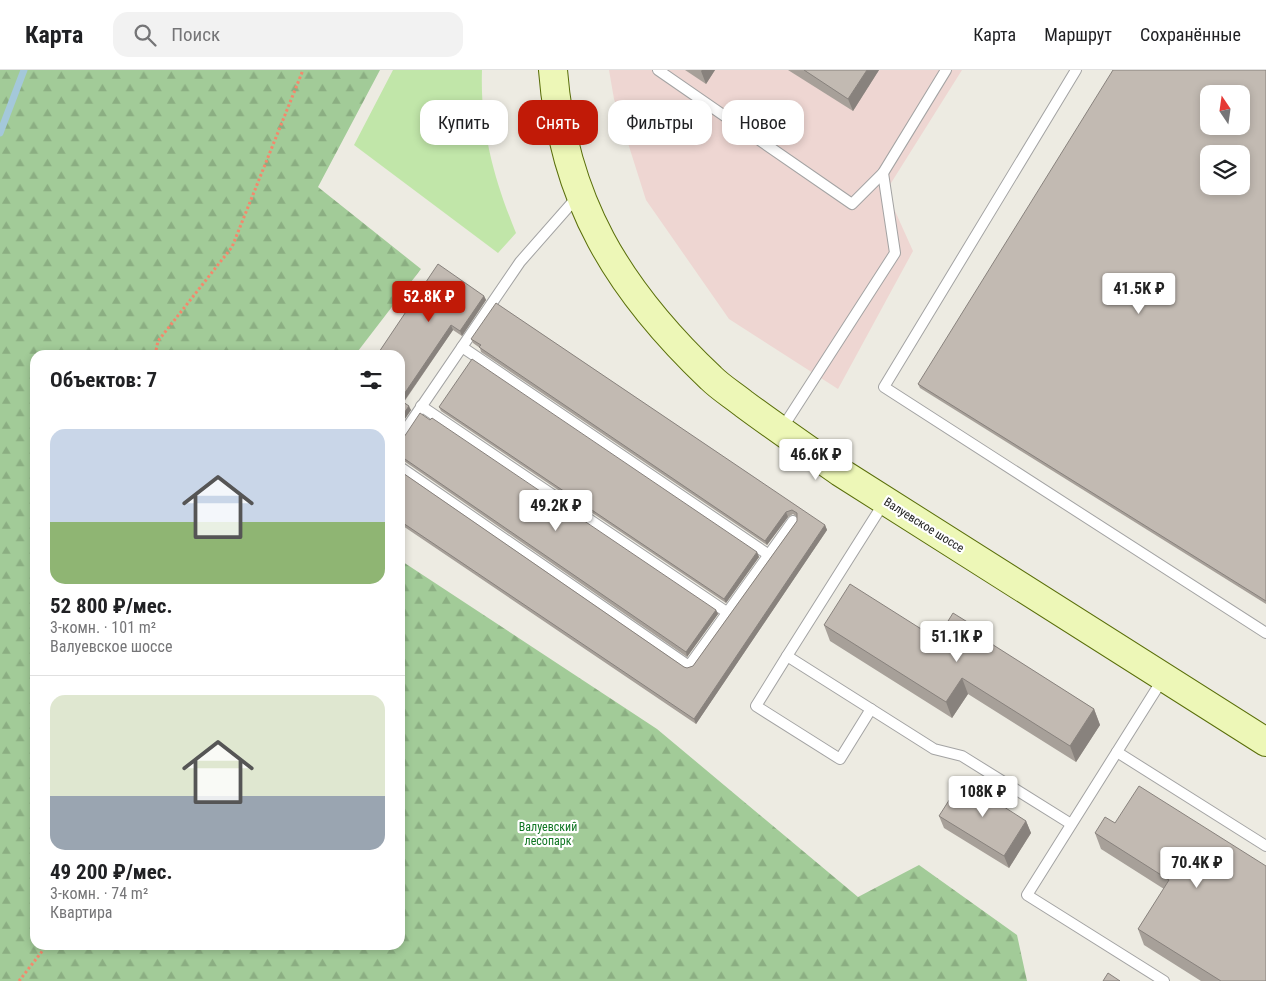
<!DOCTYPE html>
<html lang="ru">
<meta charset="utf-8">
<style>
body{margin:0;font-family:"Roboto Condensed",sans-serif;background:#f2f2f2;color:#202124;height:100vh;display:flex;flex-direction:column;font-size:19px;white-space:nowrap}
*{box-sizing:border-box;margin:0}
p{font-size:16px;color:#757577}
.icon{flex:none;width:28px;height:28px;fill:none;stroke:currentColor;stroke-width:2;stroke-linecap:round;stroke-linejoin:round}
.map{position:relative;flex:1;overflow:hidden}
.details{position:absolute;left:30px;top:280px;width:375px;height:600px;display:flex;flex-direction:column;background:#fff;border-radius:15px;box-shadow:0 2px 8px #0003}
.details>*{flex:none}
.banner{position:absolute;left:420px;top:30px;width:475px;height:45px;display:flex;gap:10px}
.needle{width:32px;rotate:347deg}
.fabs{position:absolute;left:1200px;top:15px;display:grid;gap:10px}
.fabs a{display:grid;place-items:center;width:50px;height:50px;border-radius:10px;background:#fff;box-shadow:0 2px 8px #0003;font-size:25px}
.price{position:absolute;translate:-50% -42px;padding:0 11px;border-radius:5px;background:#fff;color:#222;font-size:16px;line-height:32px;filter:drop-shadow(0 1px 2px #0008)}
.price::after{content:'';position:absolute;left:50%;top:30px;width:15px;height:11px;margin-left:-8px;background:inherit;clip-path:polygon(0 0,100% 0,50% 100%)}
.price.selected{background:#c11a07;color:#fff}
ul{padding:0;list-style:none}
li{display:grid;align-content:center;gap:10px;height:265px;padding:0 20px}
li+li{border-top:1px solid #e0e0e0}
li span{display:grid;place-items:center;height:155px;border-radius:15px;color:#555}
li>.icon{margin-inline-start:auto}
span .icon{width:90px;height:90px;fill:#fffc;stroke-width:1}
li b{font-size:21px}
h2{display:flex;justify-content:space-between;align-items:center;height:60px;padding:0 20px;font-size:21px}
.tag{padding:0 18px;border-radius:15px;background:#fff;box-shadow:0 2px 8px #0003;font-size:18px;line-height:45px}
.tag.selected{background:#c11a07;color:#fff}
header{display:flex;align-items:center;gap:30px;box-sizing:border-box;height:70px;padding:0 25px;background:#fff;border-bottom:1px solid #e0e0e0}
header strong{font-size:24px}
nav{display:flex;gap:28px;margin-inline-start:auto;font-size:18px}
.search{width:350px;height:45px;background:#f2f2f2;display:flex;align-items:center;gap:12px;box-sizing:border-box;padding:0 18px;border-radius:15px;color:#757577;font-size:19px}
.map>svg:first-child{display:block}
</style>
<header>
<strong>Карта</strong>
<div class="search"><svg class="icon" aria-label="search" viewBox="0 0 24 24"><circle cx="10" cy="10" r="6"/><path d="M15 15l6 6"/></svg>Поиск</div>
<nav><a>Карта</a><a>Маршрут</a><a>Сохранённые</a></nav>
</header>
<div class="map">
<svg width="1266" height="911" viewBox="0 0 1266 911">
<defs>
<pattern id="forest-firs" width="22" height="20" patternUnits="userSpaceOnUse" patternTransform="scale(1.25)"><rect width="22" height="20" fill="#a2cb98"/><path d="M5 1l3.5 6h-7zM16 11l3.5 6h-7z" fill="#8bae82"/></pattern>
</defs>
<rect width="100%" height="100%" fill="#edebe2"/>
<polygon fill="#eed6d2" points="609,0 962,0 886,121 913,181 838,319 729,249 646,130 614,29"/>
<path fill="#c1e6a9" d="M393,0H482C480,59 494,109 516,163L498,183L354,75Z"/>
<polygon fill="url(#forest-firs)" points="0,0 380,0 318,117 421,199 355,285 35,285 35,875 400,875 400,490 657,659 858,827 919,795 1017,865 1027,911 0,911"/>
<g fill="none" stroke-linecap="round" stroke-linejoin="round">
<polyline stroke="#a4c8da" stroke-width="7" points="0,63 24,0"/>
<g stroke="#a3a3a3" stroke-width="12">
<g id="lane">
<polyline points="658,0 852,134 883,103 946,0"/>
<polyline points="1076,0 884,317 1266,563"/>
<polyline points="462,277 769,485"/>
<polyline points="421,336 728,543"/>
<polyline points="781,360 895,183 883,103"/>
<polyline points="400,368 520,192 578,126"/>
<polyline points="400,397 689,596 793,451"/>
<polyline points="885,431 787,586 934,679 962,686 1071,754"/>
<polyline points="787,586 756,636 840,689 871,639"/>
<polyline points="1164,607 1027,825 1164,911"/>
<polyline points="1117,682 1266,776"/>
</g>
</g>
<g stroke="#596e09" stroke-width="30">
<path id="secondary" d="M553,0C563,130 618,220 711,308C721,318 733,325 744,334C775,357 807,379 840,402L1266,672"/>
</g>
<g stroke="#f4886c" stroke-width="3" stroke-dasharray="2.5 2.5" stroke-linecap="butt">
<polyline points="155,285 158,271 232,177 303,0"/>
<polyline points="19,911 47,875"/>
</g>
<use href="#lane" stroke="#fff" stroke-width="10"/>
<use href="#secondary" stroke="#edf7b7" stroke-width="28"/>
</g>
<g fill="#a7a099">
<polygon points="685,0 715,0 706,14"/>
<polygon points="788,0 879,0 853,41"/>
<polygon points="1266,0 1266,534 920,318 918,314"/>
<polygon points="484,226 486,230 462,266 453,260 404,332 411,340 400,356 400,285"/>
<polygon points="471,269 825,455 827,460 696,654 400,454 400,401 684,597 687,598 693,596 797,451 797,447 793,444 788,447 767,475 481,282 480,278 473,273"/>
<polygon points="439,337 757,482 759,487 726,533 441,341"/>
<polygon points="400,370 716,540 718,544 687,587 404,391 400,392"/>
<polygon points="824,555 994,576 1094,639 1100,655 1076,692 968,624 952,648 830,571"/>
<polygon points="939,746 1026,751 1031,763 1009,798 944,758"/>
<polygon points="1115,753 1266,911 1201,911 1144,875 1138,859 1164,819 1101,779 1095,763"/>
</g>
<g fill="#88827d">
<polygon points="702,0 715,0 706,14 701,1"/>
<polygon points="867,0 879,0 853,41 848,29"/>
<polygon points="484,226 486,230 462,266 460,261"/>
<polygon points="451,255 453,260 402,334 400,330"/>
<polygon points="409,336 411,340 400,356 400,349"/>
<polygon points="786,442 788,447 767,475 765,471"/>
<polygon points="825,455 827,460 696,654 694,649"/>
<polygon points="757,482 759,487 726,533 724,529"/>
<polygon points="716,540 718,544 687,587 686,582"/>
<polygon points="990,566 996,582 987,571"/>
<polygon points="962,608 968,624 952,648 946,632"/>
<polygon points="1094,639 1100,655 1076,692 1070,676"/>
<polygon points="1026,751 1031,763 1009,798 1004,786"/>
</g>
<g fill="#c2bab2" stroke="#88827d" fill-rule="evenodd">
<polygon points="804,0 867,0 848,29"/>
<path d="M1113,0H1266V531L918,314ZM1209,24H1241V56H1209ZM1209,84H1241V116H1209Z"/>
<polygon points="438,194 484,226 460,261 451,255 400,330 409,336 400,349 400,285 377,285"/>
<polygon points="496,233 825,455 694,649 400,451 400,401 684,597 687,598 693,596 797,451 797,443 792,440 786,442 765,471 479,277 481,275 471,269"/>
<polygon points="472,289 757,482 724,529 439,337"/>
<polygon points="420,343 430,350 432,348 716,540 686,582 402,387 400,387 400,370 402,370"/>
<polygon points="850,514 937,569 953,543 990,566 987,571 1094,639 1070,676 962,608 946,632 824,555"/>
<polygon points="962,710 1026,751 1004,786 939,746"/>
<polygon points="1139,716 1266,796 1266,911 1221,911 1138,859 1169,810 1095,763 1105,747 1115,753"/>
<polygon points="1108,903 1120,911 1103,911"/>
</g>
<g text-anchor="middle" stroke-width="4.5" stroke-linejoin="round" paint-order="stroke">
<g font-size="12" fill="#1c1c1c" stroke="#fff">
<text transform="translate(924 455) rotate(32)" y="4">Валуевское шоссе</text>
</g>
<g font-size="12" fill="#0f7622" stroke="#fff">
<text x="548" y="761">Валуевский<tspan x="548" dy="14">лесопарк</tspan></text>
</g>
</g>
</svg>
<div class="fabs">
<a><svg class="needle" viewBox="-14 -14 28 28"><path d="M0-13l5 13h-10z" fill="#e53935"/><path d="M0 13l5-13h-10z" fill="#757577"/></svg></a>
<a><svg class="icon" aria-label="layers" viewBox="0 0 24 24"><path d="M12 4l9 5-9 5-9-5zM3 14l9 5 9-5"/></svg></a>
</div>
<b class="price" style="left:1139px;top:245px">41.5K ₽</b>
<b class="price selected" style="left:429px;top:253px">52.8K ₽</b>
<b class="price" style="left:816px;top:411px">46.6K ₽</b>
<b class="price" style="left:556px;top:462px">49.2K ₽</b>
<b class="price" style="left:957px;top:593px">51.1K ₽</b>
<b class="price" style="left:983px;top:748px">108K ₽</b>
<b class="price" style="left:1197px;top:819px">70.4K ₽</b>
<div class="banner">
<a class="tag">Купить</a>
<a class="tag selected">Снять</a>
<a class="tag">Фильтры</a>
<a class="tag">Новое</a>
</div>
<section class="details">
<h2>Объектов: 7<svg class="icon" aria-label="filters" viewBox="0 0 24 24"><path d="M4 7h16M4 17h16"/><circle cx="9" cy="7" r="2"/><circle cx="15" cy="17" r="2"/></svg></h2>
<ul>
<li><span style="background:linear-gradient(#c9d6e8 60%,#8fb573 0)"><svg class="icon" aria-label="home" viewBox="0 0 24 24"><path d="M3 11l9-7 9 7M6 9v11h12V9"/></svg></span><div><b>52 800 ₽/мес.</b><p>3-комн. · 101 m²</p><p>Валуевское шоссе</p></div></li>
<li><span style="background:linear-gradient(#dfe7d0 65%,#9aa5b1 0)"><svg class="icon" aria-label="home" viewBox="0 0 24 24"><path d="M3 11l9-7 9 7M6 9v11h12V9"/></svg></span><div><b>49 200 ₽/мес.</b><p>3-комн. · 74 m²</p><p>Квартира</p></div></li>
</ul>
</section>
</div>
